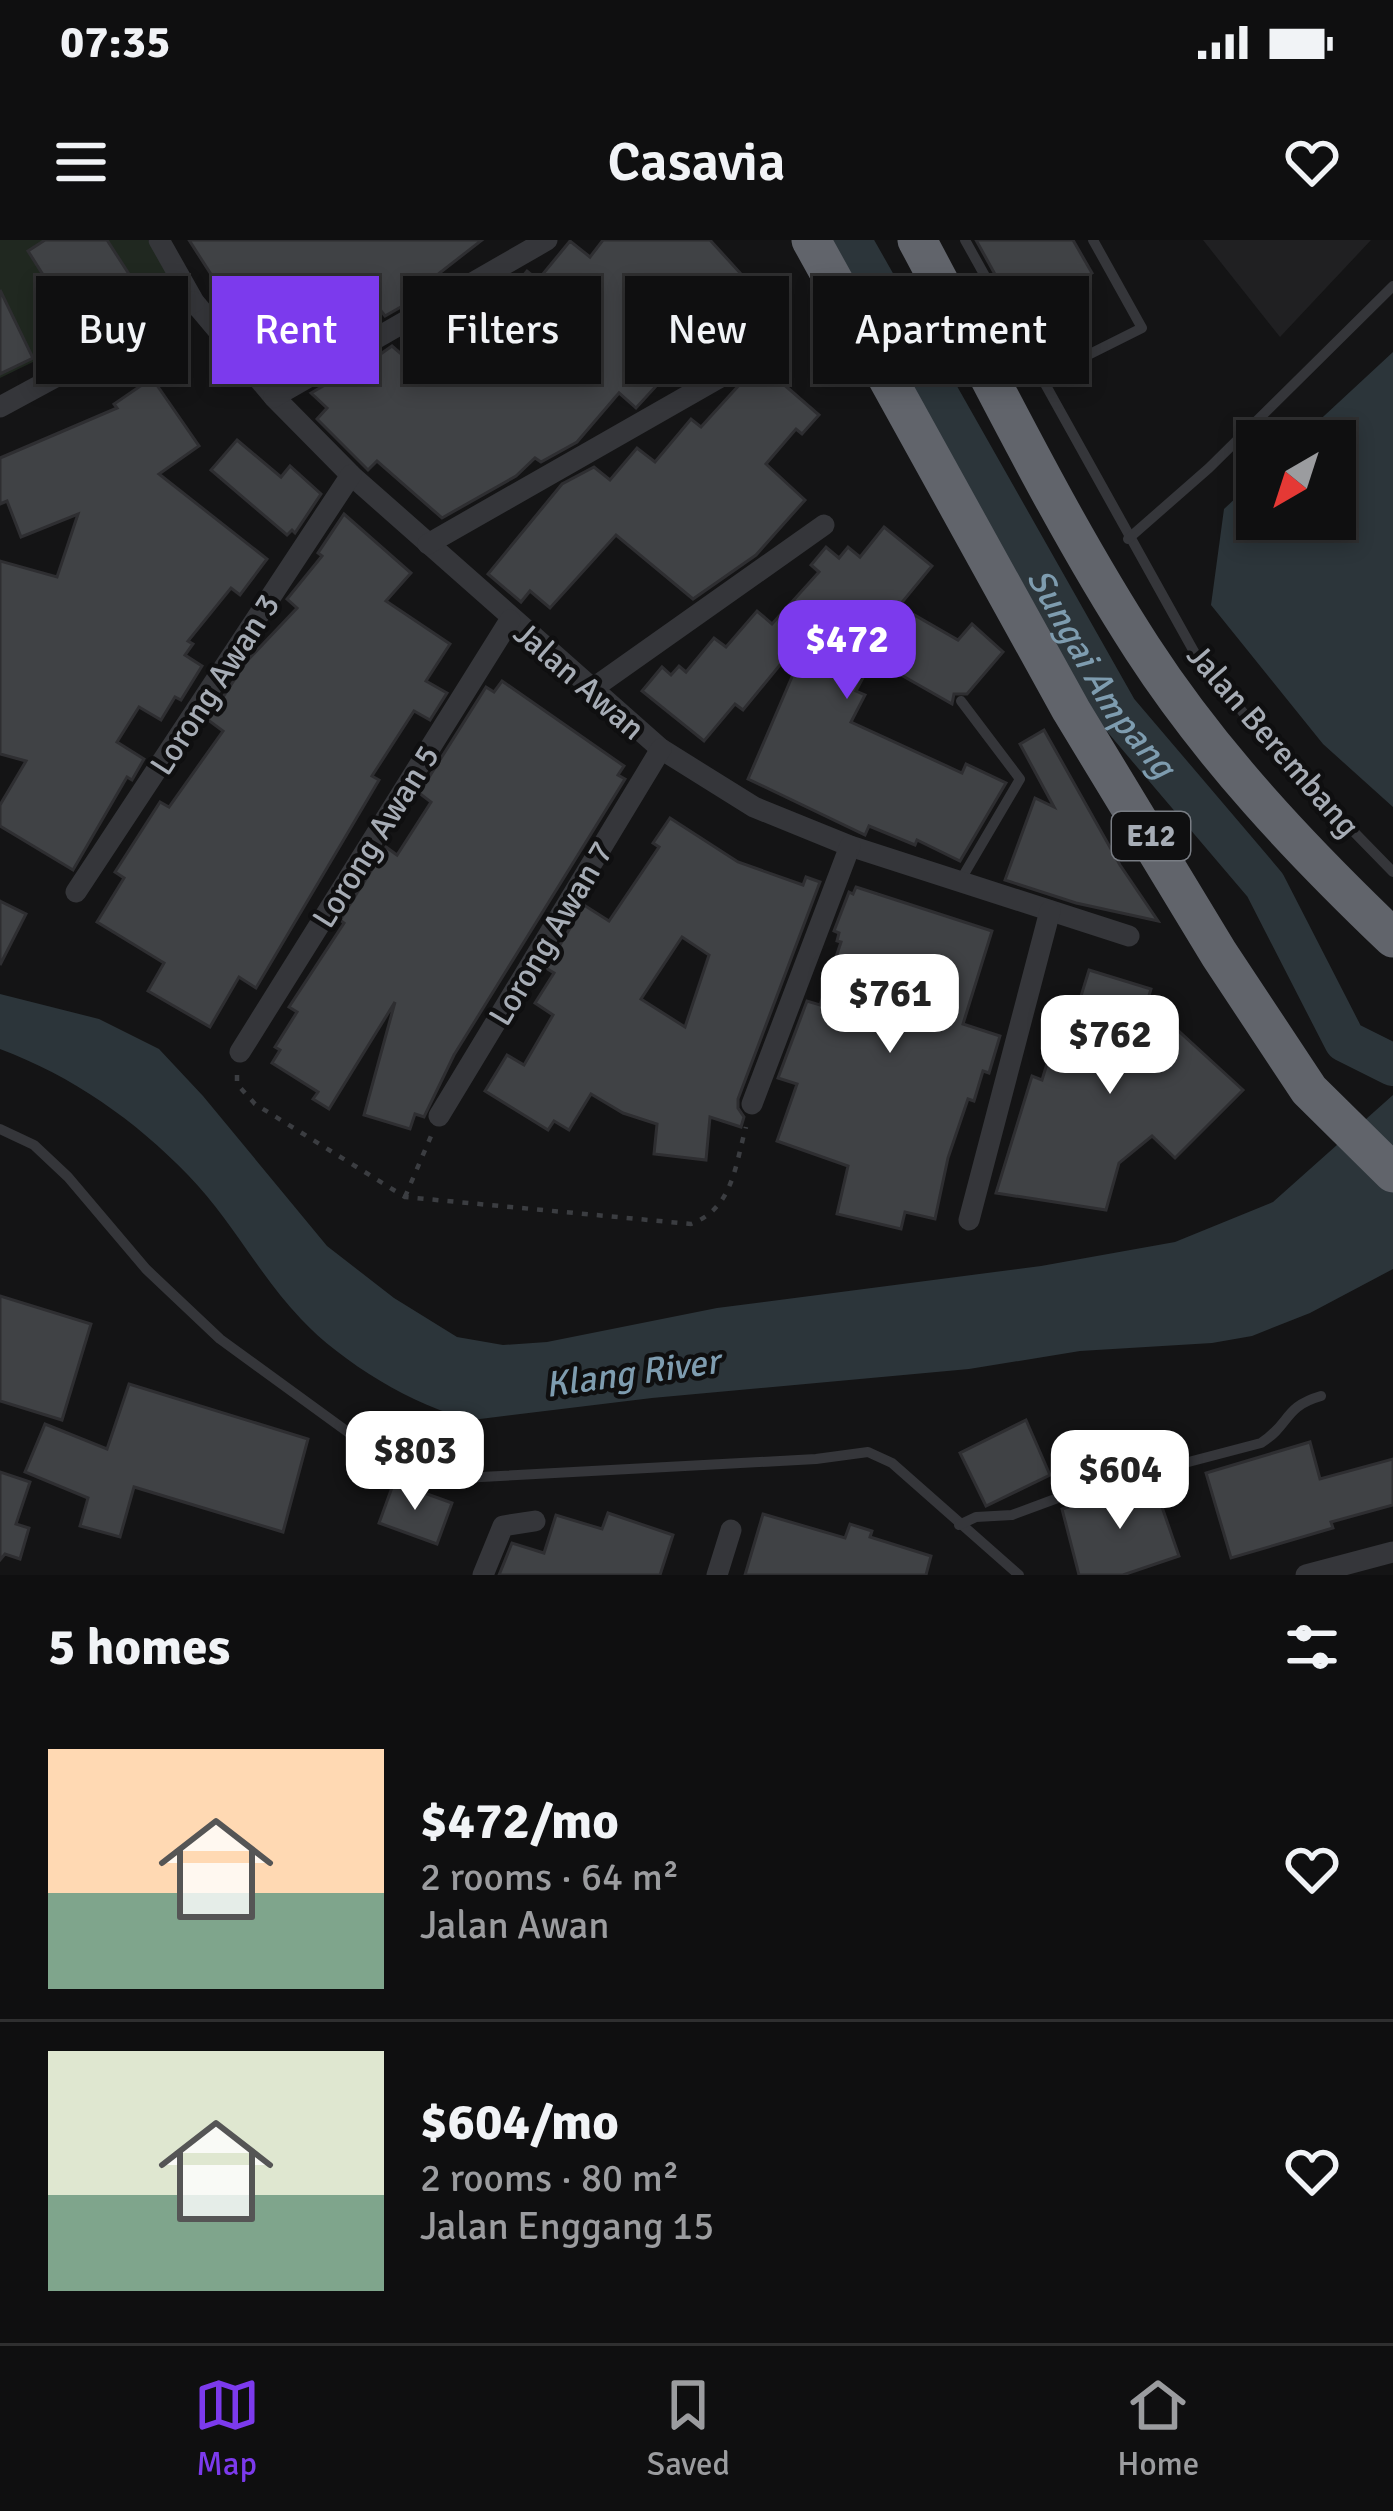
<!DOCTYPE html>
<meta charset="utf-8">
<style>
body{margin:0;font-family:Signika,sans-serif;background:#1d1d1e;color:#f1f3f6;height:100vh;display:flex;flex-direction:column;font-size:45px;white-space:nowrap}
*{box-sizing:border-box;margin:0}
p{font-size:39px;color:#9b9c9f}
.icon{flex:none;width:66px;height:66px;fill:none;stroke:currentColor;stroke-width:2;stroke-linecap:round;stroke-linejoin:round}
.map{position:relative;height:1335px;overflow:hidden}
.side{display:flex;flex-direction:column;background:#0f0f10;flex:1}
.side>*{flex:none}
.hud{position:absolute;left:36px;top:36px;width:1323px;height:108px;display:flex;gap:24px}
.needle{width:78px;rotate:219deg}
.buttons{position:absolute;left:1236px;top:180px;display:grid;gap:24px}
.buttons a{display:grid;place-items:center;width:120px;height:120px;border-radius:0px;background:#0f0f10;box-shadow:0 6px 18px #0003,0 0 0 3px #2f2f30;font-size:60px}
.price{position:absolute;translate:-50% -102px;padding:0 27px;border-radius:24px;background:#fff;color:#222;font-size:39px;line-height:78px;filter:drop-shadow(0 3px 6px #0008)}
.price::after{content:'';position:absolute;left:50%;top:72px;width:36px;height:27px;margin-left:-18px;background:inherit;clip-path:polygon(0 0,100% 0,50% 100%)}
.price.active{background:#7c3aed;color:#fff}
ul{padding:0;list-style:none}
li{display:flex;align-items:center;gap:36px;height:300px;padding:0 48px}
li+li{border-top:3px solid #2f2f30}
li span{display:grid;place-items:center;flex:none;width:336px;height:240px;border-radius:0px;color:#555}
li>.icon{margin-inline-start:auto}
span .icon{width:144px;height:144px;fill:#fffc;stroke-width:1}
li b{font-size:51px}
h2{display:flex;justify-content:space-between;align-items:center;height:144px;padding:0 48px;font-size:51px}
.chip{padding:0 42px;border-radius:0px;background:#0f0f10;box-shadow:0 6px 18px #0003,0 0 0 3px #2f2f30;font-size:42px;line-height:108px}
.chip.active{background:#7c3aed;color:#fff}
.status{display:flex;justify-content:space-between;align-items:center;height:84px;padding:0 60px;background:#0f0f10;direction:ltr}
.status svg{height:33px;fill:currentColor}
header{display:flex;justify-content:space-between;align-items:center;height:156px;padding:0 48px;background:#0f0f10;font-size:54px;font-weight:600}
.dock{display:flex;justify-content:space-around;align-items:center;height:168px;border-top:3px solid #2f2f30;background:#0f0f10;font-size:33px;color:#9b9c9f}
.dock a{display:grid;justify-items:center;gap:6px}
.dock .active{color:#7c3aed}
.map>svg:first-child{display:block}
</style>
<div class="status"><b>07:35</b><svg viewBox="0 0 49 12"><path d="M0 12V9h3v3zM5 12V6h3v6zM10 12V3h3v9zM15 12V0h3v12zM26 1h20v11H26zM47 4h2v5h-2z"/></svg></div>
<header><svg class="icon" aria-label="menu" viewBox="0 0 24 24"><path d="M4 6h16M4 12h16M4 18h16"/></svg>Casavia<svg class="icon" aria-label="heart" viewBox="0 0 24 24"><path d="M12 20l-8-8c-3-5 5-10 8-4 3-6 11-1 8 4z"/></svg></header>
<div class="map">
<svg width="1393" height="1335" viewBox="0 0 1393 1335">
<rect width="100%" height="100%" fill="#141415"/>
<polygon fill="#202022" points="1203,0 1371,0 1280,97"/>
<polygon fill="#202820" points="0,0 148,0 179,51 0,138"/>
<g fill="#2c353a">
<polygon points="1393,112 1393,567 1323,504 1211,365 1224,269 1257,238 1257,279 1335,279 1335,201 1297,201"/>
<path d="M0,754L99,779L159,809L203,856L327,1006L394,1058L457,1097L503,1105L547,1102L717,1068L1041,1026L1175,1002L1273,962L1393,855V1029L1310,1073L1252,1096L1212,1103L1080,1111L969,1129L652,1158L472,1180C415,1167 341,1122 301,1079C259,1035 231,979 188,935C135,880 72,836 0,809Z"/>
</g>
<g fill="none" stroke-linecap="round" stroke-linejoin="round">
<path stroke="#2c353a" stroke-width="42" id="s1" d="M850,0L1117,471L1265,645L1345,801L1393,825"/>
</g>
<g fill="#404245" stroke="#2e2e31" stroke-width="3" fill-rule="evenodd">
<polygon points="45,0 107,0 138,48 76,87 28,11"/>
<polygon points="189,0 482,0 410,56 413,60 385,76 375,63 298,112 305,122 290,130 286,125 274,133 235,81 239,78"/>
<polygon points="603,0 710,0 742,35 691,79 708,93 691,114 700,122 685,140 679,143 668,133 636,168 619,153 577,202 541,222 535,218 516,236 442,278 377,221 368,230 317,179 327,168 311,153 344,134 348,137 392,106 407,119 441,80 453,91 477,61 492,74 527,31 538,40 570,1 590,17"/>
<polygon points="976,0 1073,0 1092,33 1079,41 1084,50 1072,57 1080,72 1058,84 1049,69 1033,78 1028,69 1017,74"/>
<polygon points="0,50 33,118 0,134"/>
<polygon points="766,129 819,175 802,194 796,189 766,224 805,260 756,315 693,359 616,295 550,368 530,351 521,362 488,334 562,244 594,227 610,240 637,208 655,222 691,179 701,187 741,143"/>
<polygon points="152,138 199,206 159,234 267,319 240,355 231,348 188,401 193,404 185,415 202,426 181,460 175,457 161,480 139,467 117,502 144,519 132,540 127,537 73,630 0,586 0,565 26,521 0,514 0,321 57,337 78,274 21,297 7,261 0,264 0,218 117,168 114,164"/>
<polygon points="237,200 281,237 290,226 321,254 295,293 292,290 287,295 211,230"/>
<polygon points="344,274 411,333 386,361 450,404 426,441 447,453 430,480 414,471 372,536 379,540 256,748 239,737 210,787 148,751 164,723 97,682 124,638 115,632 160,562 169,567 223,491 208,480 246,422 297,368 287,359 322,316 318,313"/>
<polygon points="884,287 932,326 899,366 958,400 972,384 1003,412 967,454 954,454 952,464 880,423 893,399 861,373 828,410 867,430 856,451 865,455 851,482 962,533 966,524 1006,543 960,621 917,600 915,605 869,586 865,595 748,539 816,381 743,470 735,464 704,501 642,451 662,427 671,435 679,426 686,432 714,398 726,407 757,371 772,384 819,332 811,325 826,307 839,318 848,307 860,317"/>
<polygon points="502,441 624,526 618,535 625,539 454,815 424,877 415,874 410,889 364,875 395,762 329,869 313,859 318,852 272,823 280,810 275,807 297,772 289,767 344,683 340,680 386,607 397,615 431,562 419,553 486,447 494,452"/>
<polygon points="1044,490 1120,625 1158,681 1076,663 1005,640 1035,558 1054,567 1020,504"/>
<path d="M670,578L738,622L803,645L806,637L820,642L738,859V868L744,877L741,887L710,877L706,920L654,914L657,884L623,873L591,854L569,890L554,881L548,890L485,851L507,815L524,825L553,775L535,763L554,733L546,728L584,665L609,681L659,607L653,603ZM682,697L709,715L685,787L641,759Z"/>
<polygon points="856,647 992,691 963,784 1000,796 989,833 983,831 974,861 968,859 948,918 935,979 905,972 901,989 837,974 848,926 777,901 797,844 778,838 807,761 820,765 841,702 837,701 839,693 834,691 849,652 853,654"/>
<polygon points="0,661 26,674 0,725"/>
<polygon points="1089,730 1151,749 1147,762 1243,850 1175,918 1152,896 1119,923 1106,970 996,953 1032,836 1042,840 1061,778 1073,782"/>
<polygon points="0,1056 91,1084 62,1180 0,1161"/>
<polygon points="129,1144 308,1199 283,1292 134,1247 120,1297 80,1286 88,1258 25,1232 45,1184 107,1209"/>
<polygon points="1026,1180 1050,1235 986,1266 960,1213"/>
<polygon points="1310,1202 1320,1239 1393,1219 1393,1265 1331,1282 1333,1288 1231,1318 1206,1233"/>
<polygon points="0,1232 30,1242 16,1284 29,1288 20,1319 5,1314 0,1320"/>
<polygon points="1153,1241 1179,1316 1123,1335 1079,1335 1062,1269"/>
<polygon points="394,1242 452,1263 437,1304 379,1283"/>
<polygon points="608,1273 673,1295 660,1335 499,1335 512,1303 544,1313 556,1275 602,1289"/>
<polygon points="763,1274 845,1298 850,1284 872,1291 870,1297 931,1316 926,1335 745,1335"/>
</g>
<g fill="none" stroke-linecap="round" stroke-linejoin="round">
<g stroke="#3b3d41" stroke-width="4.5" stroke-dasharray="6 9" stroke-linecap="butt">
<path d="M237,835V844L255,864L405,957L691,984C733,968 735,926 746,887"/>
<polyline points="405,957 431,896"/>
</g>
<g stroke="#35363a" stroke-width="10">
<polyline points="965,0 1197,417 1275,511 1393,632"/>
<polyline points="1042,138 1142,88 1093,0"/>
<polyline points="1128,299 1209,228 1393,46"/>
<polyline points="960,641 1020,539 961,461"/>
<polyline points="0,889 34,905 68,937 146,1029 220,1099 389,1222 462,1238 816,1219 868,1212 892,1223 1019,1335"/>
<path d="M959,1285L976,1277L1012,1275L1074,1252L1261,1203C1291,1184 1283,1167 1321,1156"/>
</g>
<g stroke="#35363a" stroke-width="21">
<polyline points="159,0 194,62 274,157 351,235 661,509 754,567 850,606 1129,696"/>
<polyline points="274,157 547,0"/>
<polyline points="0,167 194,62"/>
<polyline points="428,304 766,111"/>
<polyline points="592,449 824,285"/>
<polyline points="76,652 351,235"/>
<polyline points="240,812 510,380"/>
<polyline points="752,864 850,606"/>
<polyline points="439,876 661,509"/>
<polyline points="969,980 1050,671"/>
<polyline points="483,1335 503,1286 535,1281"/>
<polyline points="717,1335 731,1290"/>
<polyline points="1306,1335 1393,1312"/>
</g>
<g stroke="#61646b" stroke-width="39">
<polyline points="811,0 1071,470 1219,714 1309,850 1393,933"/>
<path d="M917,0C990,136 1058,278 1142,408C1212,516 1300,609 1393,698"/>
</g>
</g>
<g text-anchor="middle" stroke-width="9" stroke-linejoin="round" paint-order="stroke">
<rect fill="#0f0f10" stroke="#797d84" stroke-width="3" x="1112" y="572" width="78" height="48" rx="9"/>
<g font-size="30" font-weight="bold" fill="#a6acb5">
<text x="1151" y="606">E12</text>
</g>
<g font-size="33" fill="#a6acb5" stroke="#0f0f10">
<text transform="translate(580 440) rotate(41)" y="12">Jalan Awan</text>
<text transform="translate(214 444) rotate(-57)" y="12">Lorong Awan 3</text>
<text transform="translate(1274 500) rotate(49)" y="12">Jalan Berembang</text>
<text transform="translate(375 596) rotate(-58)" y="12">Lorong Awan 5</text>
<text transform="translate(550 693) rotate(-59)" y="12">Lorong Awan 7</text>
</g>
<g font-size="36" font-style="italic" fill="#7e9caf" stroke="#0f0f10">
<text dy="13" stroke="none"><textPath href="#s1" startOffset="501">Sungai Ampang</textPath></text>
<text transform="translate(632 1132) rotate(-8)" y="13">Klang River</text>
</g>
</g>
</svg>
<div class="buttons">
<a><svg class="needle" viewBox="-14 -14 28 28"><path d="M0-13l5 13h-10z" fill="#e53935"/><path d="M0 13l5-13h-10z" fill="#9b9c9f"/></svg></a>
</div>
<b class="price active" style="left:847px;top:462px">$472</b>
<b class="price" style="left:890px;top:816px">$761</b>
<b class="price" style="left:1110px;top:857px">$762</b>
<b class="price" style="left:415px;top:1273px">$803</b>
<b class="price" style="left:1120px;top:1292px">$604</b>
<div class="hud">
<a class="chip">Buy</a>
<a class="chip active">Rent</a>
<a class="chip">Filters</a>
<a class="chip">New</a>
<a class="chip">Apartment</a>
</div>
</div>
<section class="side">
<h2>5 homes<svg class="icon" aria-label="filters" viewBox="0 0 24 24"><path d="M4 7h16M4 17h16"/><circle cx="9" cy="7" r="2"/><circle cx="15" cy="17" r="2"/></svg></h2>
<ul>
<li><span style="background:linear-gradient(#ffd9b3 60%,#7fa58c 0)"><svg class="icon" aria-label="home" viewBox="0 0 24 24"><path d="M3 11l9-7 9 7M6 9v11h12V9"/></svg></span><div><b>$472/mo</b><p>2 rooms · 64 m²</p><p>Jalan Awan</p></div><svg class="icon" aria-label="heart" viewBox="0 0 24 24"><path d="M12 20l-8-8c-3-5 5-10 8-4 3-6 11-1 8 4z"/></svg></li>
<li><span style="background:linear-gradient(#dfe7d0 60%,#7fa58c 0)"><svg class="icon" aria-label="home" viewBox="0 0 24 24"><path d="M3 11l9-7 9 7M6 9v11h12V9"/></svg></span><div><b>$604/mo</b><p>2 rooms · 80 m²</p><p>Jalan Enggang 15</p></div><svg class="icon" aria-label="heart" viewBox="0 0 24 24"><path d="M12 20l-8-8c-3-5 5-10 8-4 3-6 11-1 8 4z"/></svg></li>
</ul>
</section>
<nav class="dock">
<a class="active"><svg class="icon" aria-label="map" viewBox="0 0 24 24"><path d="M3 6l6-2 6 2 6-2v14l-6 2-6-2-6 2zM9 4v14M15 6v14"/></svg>Map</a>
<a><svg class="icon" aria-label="saved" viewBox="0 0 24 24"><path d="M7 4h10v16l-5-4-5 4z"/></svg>Saved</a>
<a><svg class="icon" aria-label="home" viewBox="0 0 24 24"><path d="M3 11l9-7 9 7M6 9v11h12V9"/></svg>Home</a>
</nav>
